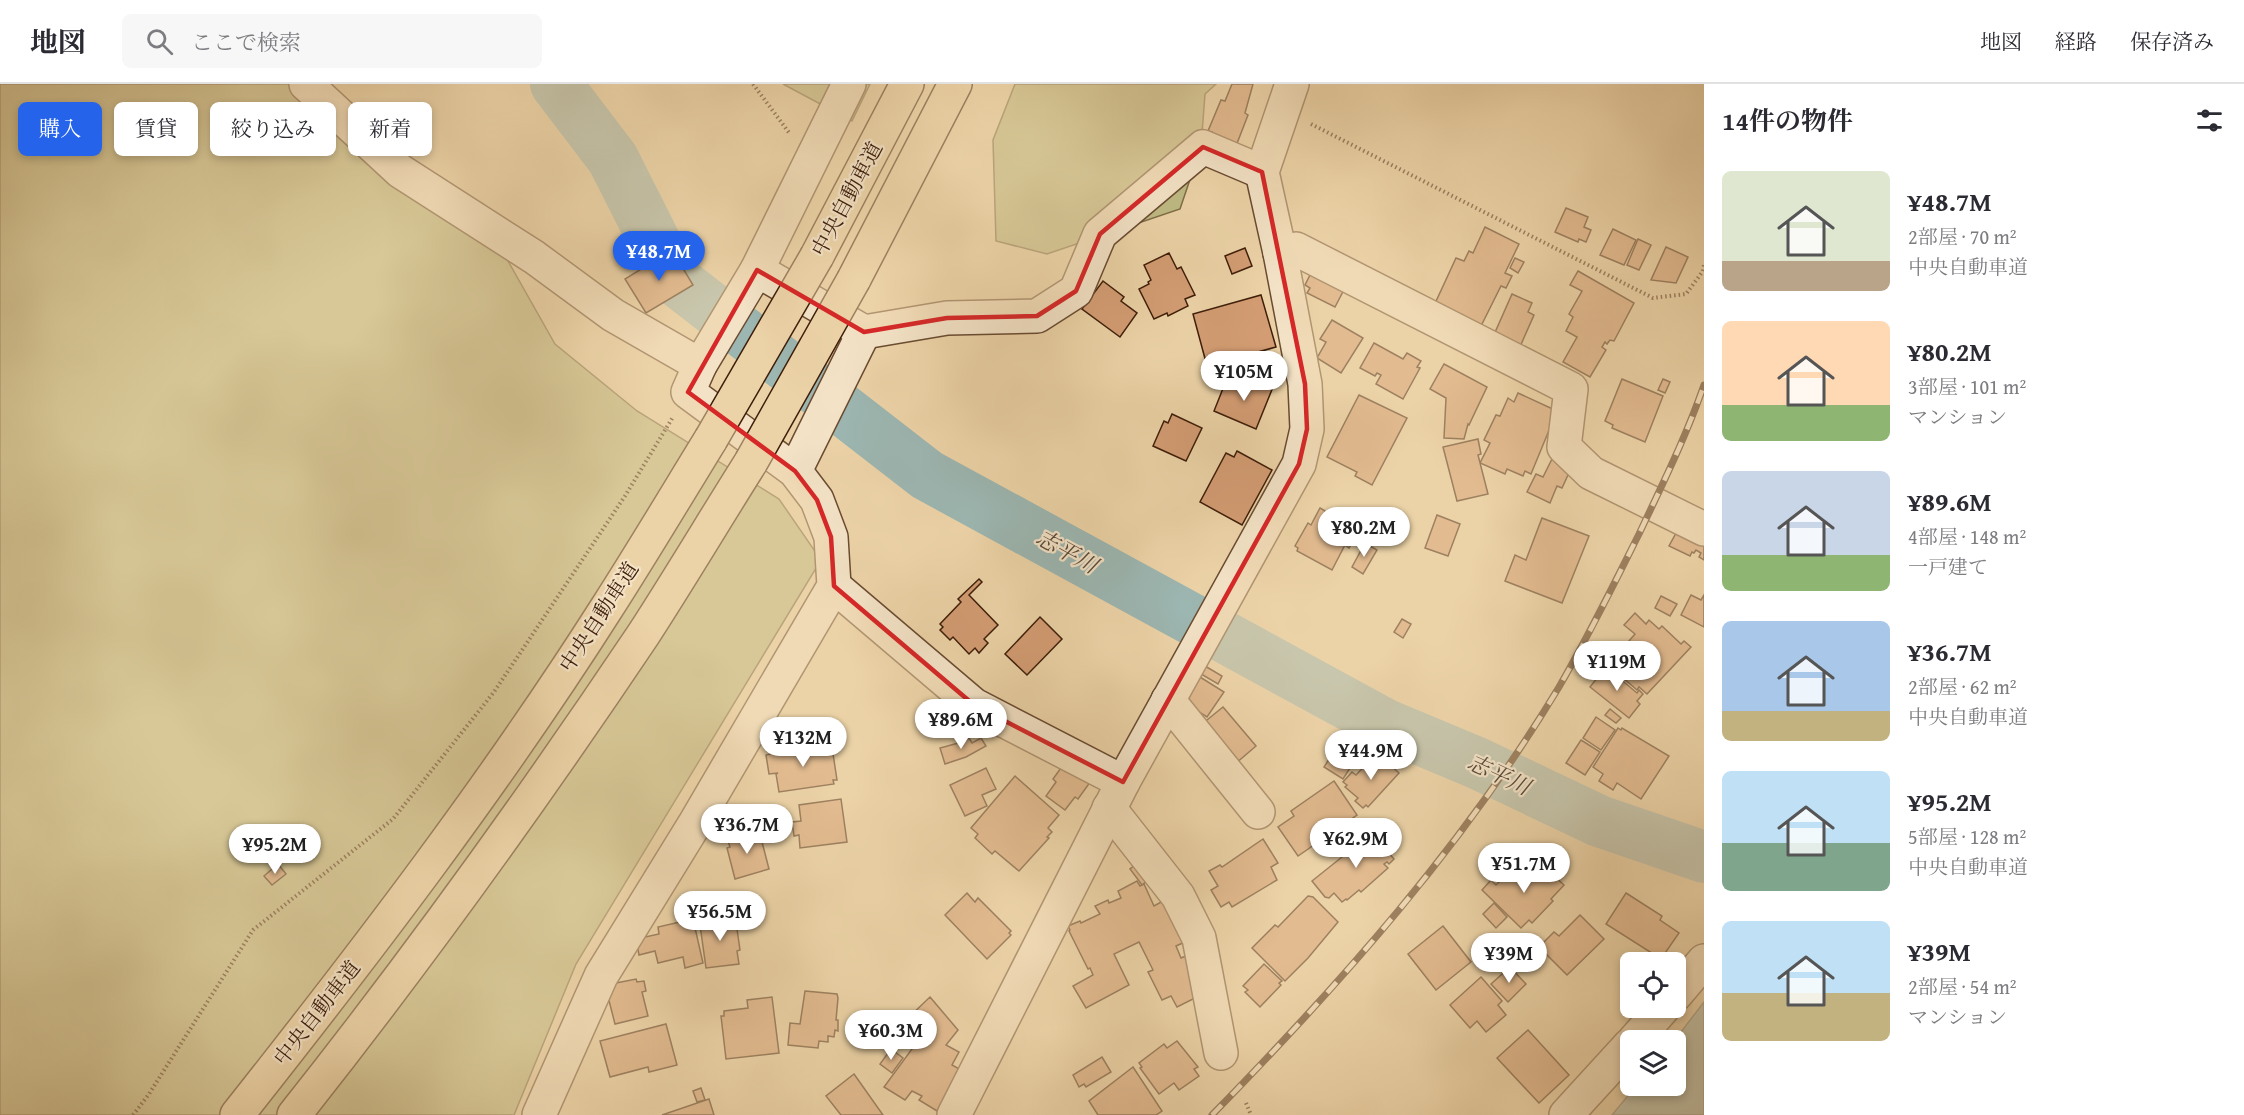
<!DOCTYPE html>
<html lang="ja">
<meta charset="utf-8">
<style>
body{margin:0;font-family:"Gentium Book Plus","Noto Serif JP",serif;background:#f7f7f7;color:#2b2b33;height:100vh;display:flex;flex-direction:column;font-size:22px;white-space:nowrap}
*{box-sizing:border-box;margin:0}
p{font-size:20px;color:#7c7c81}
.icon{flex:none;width:33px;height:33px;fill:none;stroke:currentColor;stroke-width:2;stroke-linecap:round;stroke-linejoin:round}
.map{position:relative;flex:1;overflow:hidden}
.drawer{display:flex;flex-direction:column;background:#fff;width:540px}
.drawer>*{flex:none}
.hud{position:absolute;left:18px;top:18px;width:570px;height:54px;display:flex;gap:12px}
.fabs{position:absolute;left:1620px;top:868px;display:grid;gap:12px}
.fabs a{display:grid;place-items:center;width:66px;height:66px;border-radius:9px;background:#fff;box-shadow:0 3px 9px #0003;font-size:30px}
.price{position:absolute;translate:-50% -51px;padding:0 14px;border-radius:21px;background:#fff;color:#222;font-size:20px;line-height:39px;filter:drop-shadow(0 2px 3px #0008)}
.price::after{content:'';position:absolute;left:50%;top:36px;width:18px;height:14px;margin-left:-9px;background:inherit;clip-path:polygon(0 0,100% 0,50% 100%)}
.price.on{background:#2563eb;color:#fff}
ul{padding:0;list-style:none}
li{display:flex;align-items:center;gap:18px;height:150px;padding:0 18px}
li span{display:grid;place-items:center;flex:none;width:168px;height:120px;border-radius:9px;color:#555}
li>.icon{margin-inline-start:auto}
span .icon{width:72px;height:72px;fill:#fffc;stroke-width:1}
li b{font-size:26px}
h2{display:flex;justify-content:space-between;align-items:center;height:72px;padding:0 18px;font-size:26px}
.chip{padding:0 21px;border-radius:9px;background:#fff;box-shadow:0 3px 9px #0003;font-size:21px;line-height:54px}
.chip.on{background:#2563eb;color:#fff}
header{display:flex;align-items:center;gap:36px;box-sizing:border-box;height:84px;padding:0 30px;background:#fff;border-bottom:2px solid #e1e1e2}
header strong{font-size:28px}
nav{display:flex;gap:33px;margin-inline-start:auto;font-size:21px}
.search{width:420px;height:54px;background:#f7f7f7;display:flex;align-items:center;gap:15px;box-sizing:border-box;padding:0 21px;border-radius:9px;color:#7c7c81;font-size:22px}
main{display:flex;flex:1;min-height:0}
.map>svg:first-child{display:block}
</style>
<header>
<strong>地図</strong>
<div class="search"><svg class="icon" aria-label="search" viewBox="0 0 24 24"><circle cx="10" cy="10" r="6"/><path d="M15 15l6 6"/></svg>ここで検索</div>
<nav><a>地図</a><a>経路</a><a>保存済み</a></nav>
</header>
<main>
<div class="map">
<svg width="1704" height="1031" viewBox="0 0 1704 1031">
<rect width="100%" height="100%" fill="#ecd3a7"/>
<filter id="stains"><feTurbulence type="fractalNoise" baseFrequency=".00333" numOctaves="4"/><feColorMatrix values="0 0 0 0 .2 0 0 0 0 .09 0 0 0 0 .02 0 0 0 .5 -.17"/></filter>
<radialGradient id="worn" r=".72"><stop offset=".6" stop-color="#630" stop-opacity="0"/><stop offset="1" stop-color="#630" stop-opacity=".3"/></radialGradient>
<g fill="#beba83" stroke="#7e6c46" stroke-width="1.5">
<polygon points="0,0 299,0 486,138 555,260 637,327 779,415 821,476 576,880 514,1031 0,1031"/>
<polygon points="783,0 870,0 852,37"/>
<polygon points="1015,0 1216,0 1205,10 1201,63 1180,125 1047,170 996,157 993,56"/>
</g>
<polygon fill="#9cb6b1" stroke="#76796e" stroke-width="1.5" points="1704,918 1704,1031 1612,1031 1636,1002 1676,1002 1676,957 1674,957"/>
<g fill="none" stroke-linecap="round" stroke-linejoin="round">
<polyline stroke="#9cb6b1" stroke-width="52" points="556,0 613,75 673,194 927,391 1386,641 1477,679 1599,737 1704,773"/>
</g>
<g fill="#d49d74" stroke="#3e1e0a" stroke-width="1.5">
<polygon points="1232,0 1253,0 1245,29 1248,31 1236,62 1211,53 1212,48 1208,47 1221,16 1225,17"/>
<polygon points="1566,124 1588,133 1584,143 1591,146 1586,158 1579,155 1578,158 1555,148"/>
<polygon points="1485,143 1519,160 1505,189 1512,192 1506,204 1501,202 1478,248 1432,226 1456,174 1464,177 1469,167 1473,169"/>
<polygon points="1613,145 1636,156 1624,181 1600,171"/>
<polygon points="1638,155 1651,161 1639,186 1627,181"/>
<polygon points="1666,163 1688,173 1676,199 1651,196"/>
<polygon points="1245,164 1252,182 1232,190 1225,172"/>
<polygon points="672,166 693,201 646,229 625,195"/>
<polygon points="1169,169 1177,185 1181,183 1195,211 1185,215 1188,222 1168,232 1167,229 1154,235 1139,205 1149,200 1148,198 1151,196 1144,181"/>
<polygon points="1515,174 1524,178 1518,189 1510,184"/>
<polygon points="1312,187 1347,200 1335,223 1307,209 1310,204 1305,201"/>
<polygon points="1578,187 1634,219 1614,257 1610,256 1607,260 1605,258 1602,263 1606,266 1590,293 1563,278 1577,253 1566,247 1573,233 1569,230 1582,207 1570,201"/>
<polygon points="1103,197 1124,213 1121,217 1137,229 1120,253 1082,225"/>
<polygon points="1512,210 1532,219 1528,228 1534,231 1519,265 1493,253"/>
<polygon points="1261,211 1276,263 1207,282 1193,230"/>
<polygon points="1332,236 1363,254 1341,289 1317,274 1326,258 1320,255"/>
<polygon points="1374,259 1403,275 1407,269 1421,277 1417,283 1420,284 1403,315 1376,300 1381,291 1377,289 1375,292 1360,284"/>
<polygon points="1444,280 1487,303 1469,341 1468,340 1464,355 1444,354 1446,314 1430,305"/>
<polygon points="1622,295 1663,312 1645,358 1612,344 1613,341 1605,337"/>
<polygon points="1663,295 1670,298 1665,309 1658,306"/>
<polygon points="1254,296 1273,303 1256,345 1214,327 1224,302"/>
<polygon points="1518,309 1557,327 1531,390 1525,387 1523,392 1507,385 1505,390 1480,379 1490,359 1484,356 1496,331 1500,332 1508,314 1514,318"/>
<polygon points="1359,311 1407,334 1372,401 1355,392 1357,388 1327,373"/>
<polygon points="1172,330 1202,344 1186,377 1153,362 1164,337 1168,339"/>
<polygon points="1478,355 1481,370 1478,371 1488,410 1457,417 1443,363"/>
<polygon points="1237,367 1272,386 1242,441 1200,418 1226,369 1234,373"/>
<polygon points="1554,371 1573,380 1562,404 1557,402 1550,419 1527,408 1536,390 1543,393"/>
<polygon points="1320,424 1355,444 1354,447 1357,449 1349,464 1345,461 1332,486 1297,467 1298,464 1295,462 1308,439 1311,441"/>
<polygon points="1437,431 1460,440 1448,472 1425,464"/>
<polygon points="1542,434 1589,452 1562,519 1505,497 1515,471 1526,476"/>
<polygon points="1681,440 1704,451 1704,476 1699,473 1701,469 1696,466 1694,469 1692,468 1690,472 1669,462"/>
<polygon points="1365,459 1377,466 1363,490 1352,483"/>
<polygon points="979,495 982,498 969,511 998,541 984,555 988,559 979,569 975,564 969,570 953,553 950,556 940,546 943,543 940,540 961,518 958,515"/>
<polygon points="1691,511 1701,516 1704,511 1704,543 1681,531"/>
<polygon points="1661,512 1677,520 1670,532 1655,524"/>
<polygon points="1635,529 1646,540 1649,536 1659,545 1662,542 1681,560 1684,557 1691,563 1647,610 1639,603 1637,606 1623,594 1621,595 1604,580 1613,570 1625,580 1637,564 1629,557 1635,550 1624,541"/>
<polygon points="1040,533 1062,555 1027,591 1005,570"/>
<polygon points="1402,535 1411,540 1403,554 1394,548"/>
<polygon points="1205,582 1222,592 1218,600 1201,590"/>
<polygon points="1606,583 1637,609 1639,606 1643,610 1637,617 1640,620 1629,634 1590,603"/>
<polygon points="1200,593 1224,608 1207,633 1183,618"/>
<polygon points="1223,623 1256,662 1235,680 1202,640"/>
<polygon points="1610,625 1621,634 1616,639 1605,631"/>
<polygon points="1596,633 1615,646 1601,666 1583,654"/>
<polygon points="1618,644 1621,646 1622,644 1669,672 1641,715 1617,699 1613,706 1599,697 1603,690 1593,683"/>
<polygon points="969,654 972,659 981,654 986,662 966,673 945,680 940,664 962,658"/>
<polygon points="1581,656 1600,668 1585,691 1566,679"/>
<polygon points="1344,661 1359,670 1343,695 1324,683 1333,669 1337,672"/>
<polygon points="805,662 805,666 832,663 837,696 833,696 834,700 779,708 776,690 778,689 769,690 766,671"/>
<polygon points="1377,669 1399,689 1368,723 1366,721 1363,724 1355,717 1358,714 1345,703 1347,701 1343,698 1352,688 1356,691"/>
<polygon points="1066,677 1091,697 1078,715 1075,713 1065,726 1046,712 1056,698 1053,695"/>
<polygon points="986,684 996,705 982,711 987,722 965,732 950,701"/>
<polygon points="1015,692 1059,731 1048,744 1052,748 1047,753 1049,754 1019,787 995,767 992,770 975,754 978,750 971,744"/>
<polygon points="1334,697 1357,731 1298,772 1278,743 1294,732 1291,727"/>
<polygon points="841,715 847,758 800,764 799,751 794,752 792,738 801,737 799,721"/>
<polygon points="764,733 765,745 722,746 722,734"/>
<polygon points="1379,746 1393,761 1387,767 1394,775 1389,780 1387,778 1384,780 1388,784 1361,808 1359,806 1347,816 1346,815 1342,818 1334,809 1329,814 1325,813 1312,797 1352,765 1354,768"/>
<polygon points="749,747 751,754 761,754 769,785 735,795 727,764 730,763 727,754"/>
<polygon points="1263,755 1278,779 1271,783 1277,796 1232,823 1229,818 1221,823 1211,806 1218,802 1209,787 1220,781 1222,783"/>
<polygon points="1141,776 1154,791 1142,801 1130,785"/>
<polygon points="278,780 286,790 272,801 264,792"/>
<polygon points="1537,780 1551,793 1553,791 1564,801 1551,815 1553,817 1532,839 1529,836 1521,844 1482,806 1491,796 1496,801 1513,784 1524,794"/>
<polygon points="1137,797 1140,802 1144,800 1154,822 1174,811 1194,854 1176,862 1181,874 1198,867 1205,909 1177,923 1171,912 1162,916 1148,888 1153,886 1139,858 1114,870 1129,901 1086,924 1073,902 1093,891 1090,884 1088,885 1069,847 1070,846 1068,842 1080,837 1081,839 1100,830 1095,822 1108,816 1109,819 1121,814 1118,807"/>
<polygon points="967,809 975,818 978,814 1011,847 1009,849 1011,851 987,875 945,831"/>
<polygon points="1626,809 1662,832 1660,836 1679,849 1661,875 1606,840"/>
<polygon points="1308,812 1313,813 1338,838 1308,874 1285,897 1252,864 1275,841 1278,843"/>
<polygon points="1494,819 1507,833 1496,844 1483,830"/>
<polygon points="1580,831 1604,855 1567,891 1543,867 1545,865 1541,861 1554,848 1559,852"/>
<polygon points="714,832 714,835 731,833 732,838 736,838 740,866 737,867 739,880 706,884 699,834"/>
<polygon points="693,835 703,879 685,884 683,873 658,879 655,867 639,871 636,855 659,850 658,843"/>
<polygon points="1443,842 1471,878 1436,906 1408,870"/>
<polygon points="1264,880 1282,897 1279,899 1281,901 1260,923 1245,908 1248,906 1243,902"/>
<polygon points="1510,883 1526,900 1508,918 1491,900"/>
<polygon points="1481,893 1502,917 1498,921 1506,931 1486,948 1477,937 1470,944 1450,921"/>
<polygon points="636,895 637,898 644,897 646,907 642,908 648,932 615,940 606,905 611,900"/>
<polygon points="805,907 837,910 838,914 836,936 838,936 838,947 835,946 834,953 828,952 828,958 819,957 818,964 788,961 790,939 800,940"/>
<polygon points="772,913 779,969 726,975 721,932 724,932 724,927 748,924 747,916"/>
<polygon points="930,913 958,946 946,961 959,968 952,981 961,986 937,1027 919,1016 922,1012 912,1007 905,1016 884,1003 912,965 901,959 914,939 909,933"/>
<polygon points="666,940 677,981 649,988 648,983 610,993 600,957"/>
<polygon points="1528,946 1569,991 1539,1019 1497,974"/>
<polygon points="1177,957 1198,983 1194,985 1199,992 1179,1006 1174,999 1159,1010 1140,984 1142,983 1139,979 1164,960 1167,964"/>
<polygon points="891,965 903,974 892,989 880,980"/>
<polygon points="1102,973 1111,988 1086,1003 1084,1000 1079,1003 1073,991"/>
<polygon points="1133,983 1162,1027 1156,1031 1098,1031 1089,1017"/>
<polygon points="854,990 883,1031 841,1031 826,1012"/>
<polygon points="701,1004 705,1016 697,1018 693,1007"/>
<polygon points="709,1015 714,1031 662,1031"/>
</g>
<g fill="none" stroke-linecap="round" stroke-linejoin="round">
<g stroke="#6a4b31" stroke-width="36">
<g id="minor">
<polyline points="306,0 400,87 534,173 613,231 700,281"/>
<polyline points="1280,169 1296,165 1571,305 1564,363 1591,389 1704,445"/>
<polyline points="757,186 864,248 947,234 1037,232 1076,207 1100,150 1203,63 1262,88"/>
<polyline points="795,387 864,248"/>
<polyline points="834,502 974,621 1123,698"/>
<polyline points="1168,616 1258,728"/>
<polyline points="1109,724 1178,812 1199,854 1221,969"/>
<polyline points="1676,910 1704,877"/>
<polyline points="1634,957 1663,924"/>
<polyline points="539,1031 601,892 694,741 834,502 831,453 817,416 795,387 688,308 700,281 757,186 849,0"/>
<polyline points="954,1031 1123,698 1299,380 1307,345 1305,300 1280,169 1262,88 1292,0"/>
<polyline points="1566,1031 1630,961"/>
</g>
</g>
<g stroke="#3e1e0a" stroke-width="36">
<g id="motorway">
<polyline points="817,172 907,0"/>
<polyline points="854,195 955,0"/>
<path d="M237,1031C366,868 494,701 606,525C642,469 676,412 711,355"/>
<path d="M294,1031C417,876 533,715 643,551C680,494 715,435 751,378"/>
</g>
</g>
<g stroke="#3e1e0a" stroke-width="4" stroke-dasharray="1.5 3" stroke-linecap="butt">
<polyline points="753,0 790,50"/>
<polyline points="1311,40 1653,214 1686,210 1703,187 1704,181"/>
<polyline points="1246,1019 1251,1031"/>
<polyline points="133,1031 149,1010 253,846 393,735 494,608 625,412 673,333"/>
</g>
<use href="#minor" stroke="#f3e2c6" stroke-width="33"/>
<use href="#motorway" stroke="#ecd3a7" stroke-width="33"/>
<g stroke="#3e1e0a" stroke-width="7">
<path id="rail" d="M1212,1031C1340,900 1464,761 1559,603C1588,553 1613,502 1639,450C1662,401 1686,353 1704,301"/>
</g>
<use href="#rail" stroke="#f3e2c6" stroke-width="4.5" stroke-dasharray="14" stroke-linecap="butt"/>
<g stroke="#3e1e0a" stroke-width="36" stroke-linecap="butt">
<g id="motorway-bridge">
<polyline points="711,355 817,172"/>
<polyline points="751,378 854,195"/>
</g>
</g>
<use href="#motorway-bridge" stroke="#ecd3a7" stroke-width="33"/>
</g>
<path d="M0 0H1704V1031H0ZM1203,63L1262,88L1305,300L1307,345L1299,380L1123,698L974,621L834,502L831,453L817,416L795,387L688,308L757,186L864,248L947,234L1037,232L1076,207L1100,150Z" fill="#ecd3a7" fill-opacity=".55" fill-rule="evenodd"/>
<path fill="none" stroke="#d62828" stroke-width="4.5" stroke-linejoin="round" d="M1203,63L1262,88L1305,300L1307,345L1299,380L1123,698L974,621L834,502L831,453L817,416L795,387L688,308L757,186L864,248L947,234L1037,232L1076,207L1100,150Z"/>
<g text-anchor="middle" stroke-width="4.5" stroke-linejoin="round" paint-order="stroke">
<g font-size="21" fill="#3e1e0a" stroke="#f3e2c6">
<text transform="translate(847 115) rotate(-62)" y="7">中央自動車道</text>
<text transform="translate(599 533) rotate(-57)" y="7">中央自動車道</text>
<text transform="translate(317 929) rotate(-52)" y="7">中央自動車道</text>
</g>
<g font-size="22" font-style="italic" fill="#5a4c3c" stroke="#f3e2c6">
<text transform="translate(1067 467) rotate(29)" y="8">志平川</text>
<text transform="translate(1499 690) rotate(25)" y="8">志平川</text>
</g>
</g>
<rect width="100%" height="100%" filter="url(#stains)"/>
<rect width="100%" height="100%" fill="url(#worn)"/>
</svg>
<div class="fabs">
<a><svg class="icon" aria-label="locate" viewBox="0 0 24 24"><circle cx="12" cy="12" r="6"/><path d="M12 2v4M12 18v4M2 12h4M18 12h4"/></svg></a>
<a><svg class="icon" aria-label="layers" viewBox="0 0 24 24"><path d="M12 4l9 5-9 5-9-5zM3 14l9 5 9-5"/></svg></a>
</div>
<b class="price on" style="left:659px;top:198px">¥48.7M</b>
<b class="price" style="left:1244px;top:318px">¥105M</b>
<b class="price" style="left:1364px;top:474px">¥80.2M</b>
<b class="price" style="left:1617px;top:608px">¥119M</b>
<b class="price" style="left:961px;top:666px">¥89.6M</b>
<b class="price" style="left:803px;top:684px">¥132M</b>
<b class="price" style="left:1371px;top:697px">¥44.9M</b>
<b class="price" style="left:747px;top:771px">¥36.7M</b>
<b class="price" style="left:1356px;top:785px">¥62.9M</b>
<b class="price" style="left:275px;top:791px">¥95.2M</b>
<b class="price" style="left:1524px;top:810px">¥51.7M</b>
<b class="price" style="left:720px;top:858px">¥56.5M</b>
<b class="price" style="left:1509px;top:900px">¥39M</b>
<b class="price" style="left:891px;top:977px">¥60.3M</b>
<div class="hud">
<a class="chip on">購入</a>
<a class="chip">賃貸</a>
<a class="chip">絞り込み</a>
<a class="chip">新着</a>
</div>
</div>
<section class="drawer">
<h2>14件の物件<svg class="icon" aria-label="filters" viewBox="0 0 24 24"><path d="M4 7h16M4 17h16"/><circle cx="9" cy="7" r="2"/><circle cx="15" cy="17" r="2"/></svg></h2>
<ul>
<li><span style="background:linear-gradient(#dfe7d0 75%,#b9a48a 0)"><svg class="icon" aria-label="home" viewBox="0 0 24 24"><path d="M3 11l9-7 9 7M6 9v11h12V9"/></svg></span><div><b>¥48.7M</b><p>2部屋 · 70 m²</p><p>中央自動車道</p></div></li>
<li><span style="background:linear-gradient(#ffd9b3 70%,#8fb573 0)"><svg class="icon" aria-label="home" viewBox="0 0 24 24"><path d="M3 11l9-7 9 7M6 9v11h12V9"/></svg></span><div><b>¥80.2M</b><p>3部屋 · 101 m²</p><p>マンション</p></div></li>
<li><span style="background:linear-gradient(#c9d6e8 70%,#8fb573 0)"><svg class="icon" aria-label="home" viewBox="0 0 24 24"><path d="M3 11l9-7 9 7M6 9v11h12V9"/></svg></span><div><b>¥89.6M</b><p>4部屋 · 148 m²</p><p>一戸建て</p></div></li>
<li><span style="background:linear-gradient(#a9c7e8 75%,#c2b280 0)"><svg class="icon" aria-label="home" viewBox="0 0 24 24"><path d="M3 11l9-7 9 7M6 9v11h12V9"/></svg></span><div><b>¥36.7M</b><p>2部屋 · 62 m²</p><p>中央自動車道</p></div></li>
<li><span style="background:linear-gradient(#bfe0f5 60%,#7fa58c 0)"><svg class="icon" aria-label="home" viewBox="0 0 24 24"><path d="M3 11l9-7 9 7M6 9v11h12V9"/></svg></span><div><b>¥95.2M</b><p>5部屋 · 128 m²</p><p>中央自動車道</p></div></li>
<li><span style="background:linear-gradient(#bfe0f5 60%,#c2b280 0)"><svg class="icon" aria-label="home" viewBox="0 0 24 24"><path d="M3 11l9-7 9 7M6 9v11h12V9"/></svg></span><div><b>¥39M</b><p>2部屋 · 54 m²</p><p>マンション</p></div></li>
</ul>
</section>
</main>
